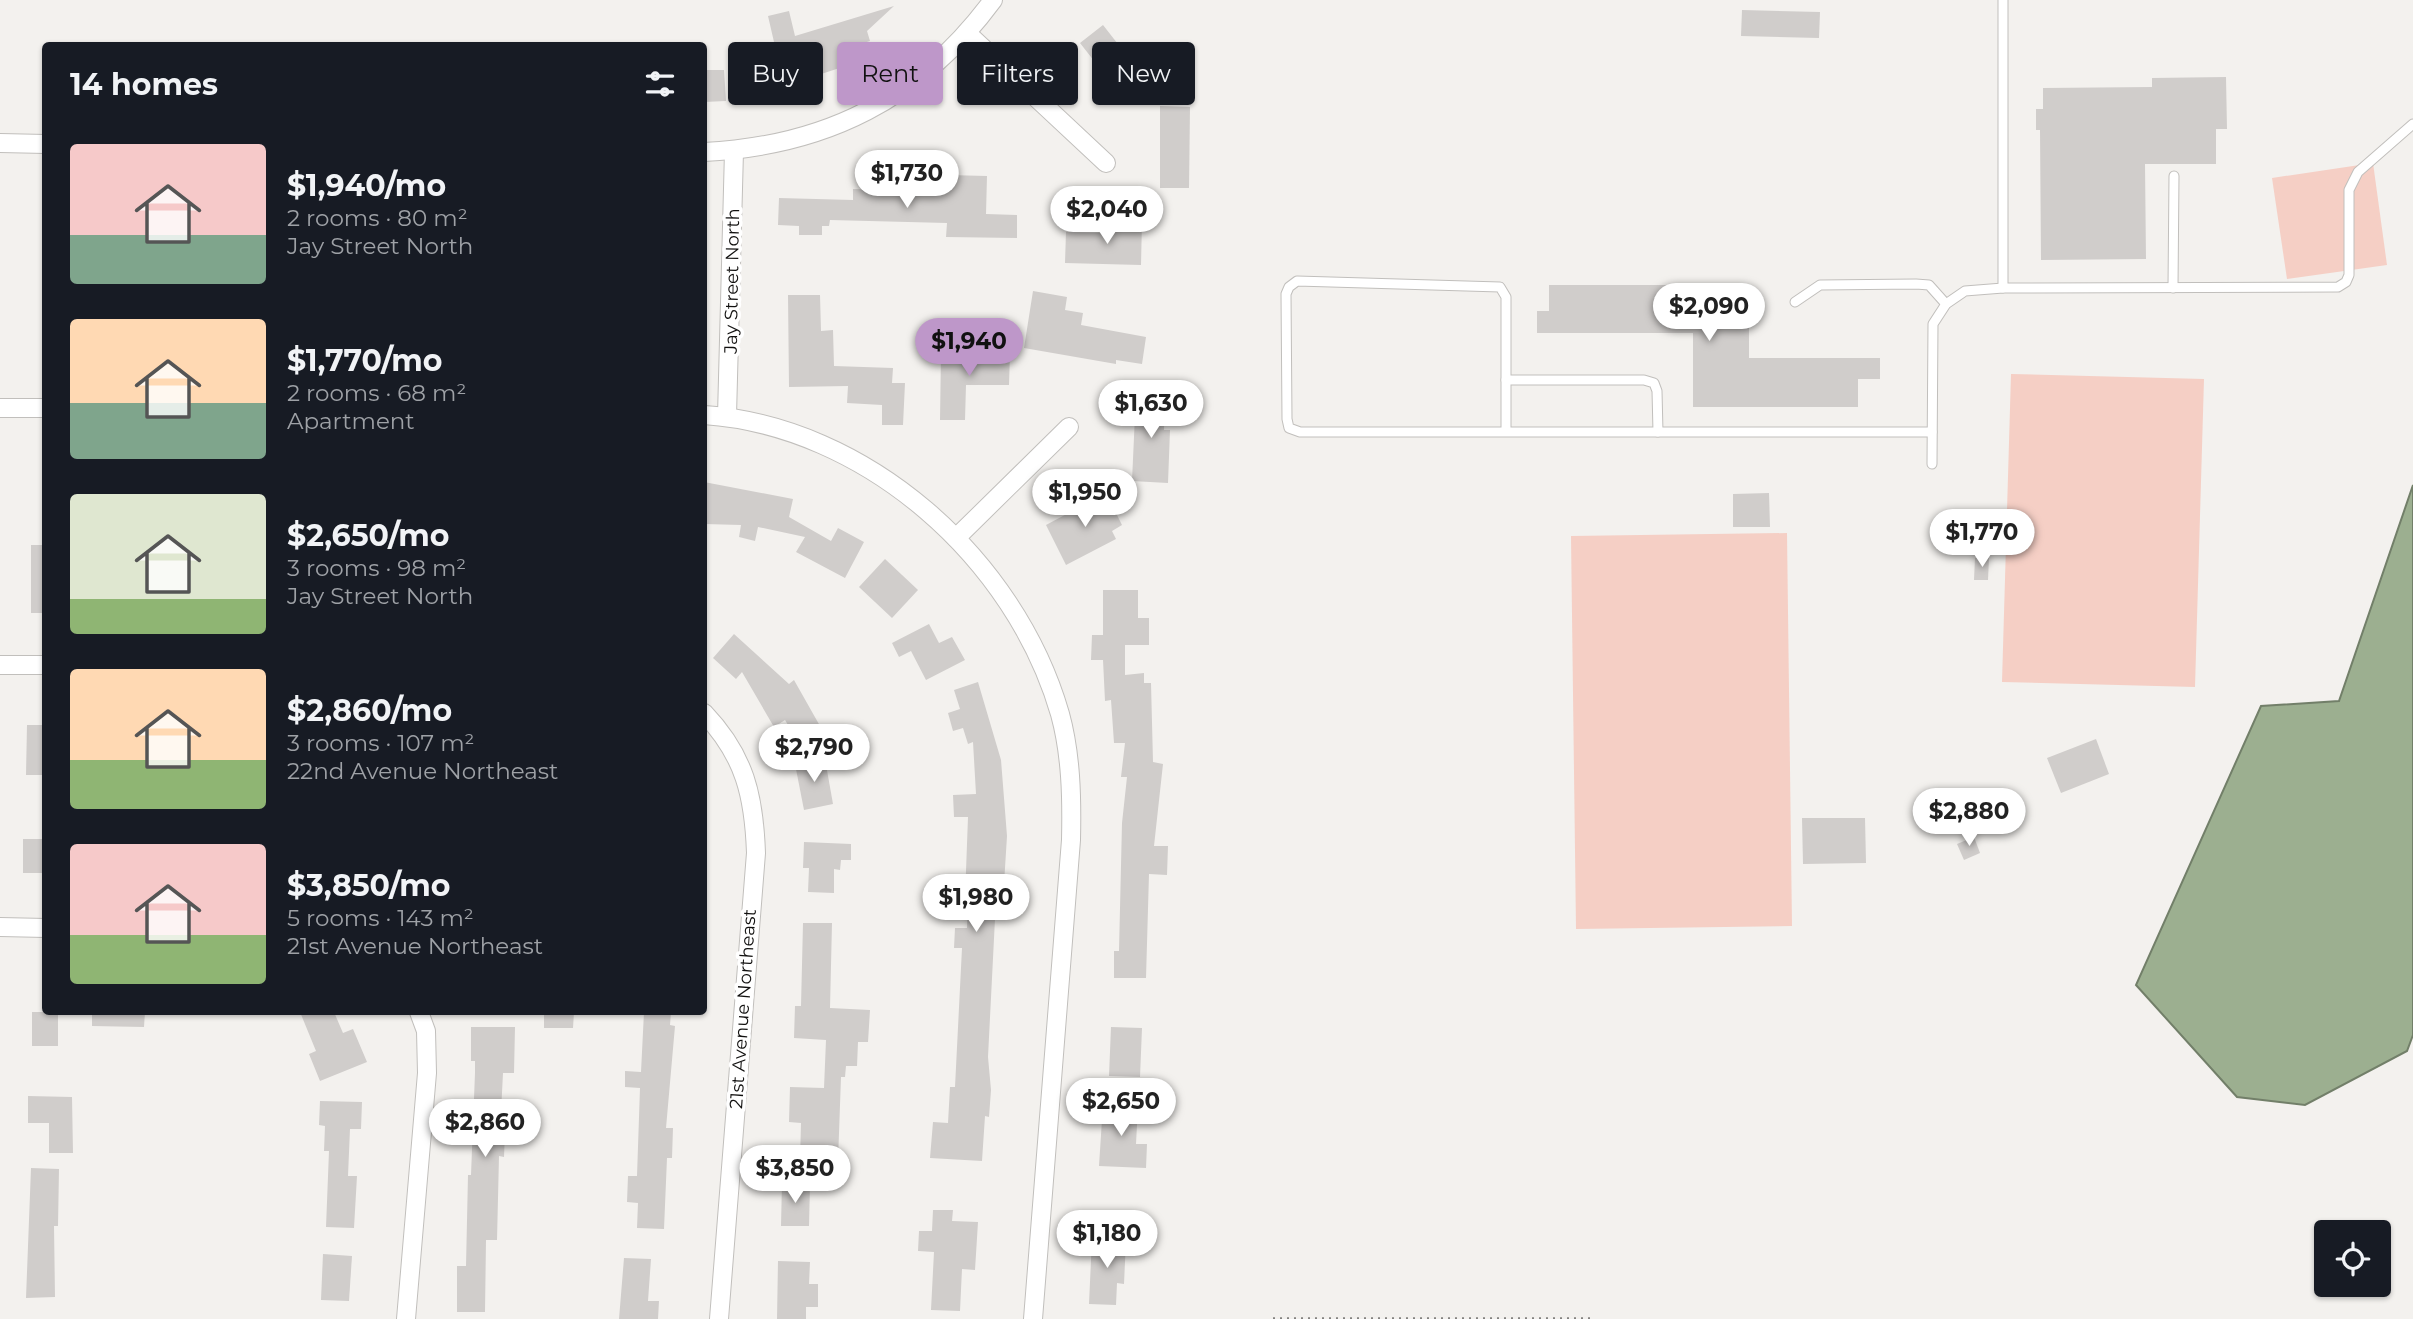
<!DOCTYPE html>
<meta charset="utf-8">
<style>
body{margin:0;font-family:Montserrat,sans-serif;background:#242831;color:#f1f3f6;height:100vh;display:flex;flex-direction:column;font-size:26px;white-space:nowrap}
*{box-sizing:border-box;margin:0}
p{font-size:23px;color:#9ea1a6}
.icon{flex:none;width:38px;height:38px;fill:none;stroke:currentColor;stroke-width:2;stroke-linecap:round;stroke-linejoin:round}
.map{position:relative;flex:1;overflow:hidden}
.drawer{position:absolute;left:42px;top:42px;width:665px;height:973px;display:flex;flex-direction:column;background:#171b24;border-radius:7px;box-shadow:0 2px 5px #0004}
.drawer>*{flex:none}
.banner{position:absolute;left:728px;top:42px;width:665px;height:63px;display:flex;gap:14px}
.buttons{position:absolute;left:2314px;top:1220px;display:grid;gap:14px}
.buttons a{display:grid;place-items:center;width:77px;height:77px;border-radius:7px;background:#171b24;box-shadow:0 2px 5px #0004;font-size:35px}
.price{position:absolute;translate:-50% -60px;padding:0 16px;border-radius:24px;background:#fff;color:#222;font-size:23px;line-height:46px;filter:drop-shadow(0 2px 4px #0008)}
.price::after{content:'';position:absolute;left:50%;top:42px;width:21px;height:16px;margin-left:-10px;background:inherit;clip-path:polygon(0 0,100% 0,50% 100%)}
.price.on{background:#be97c9;color:#111}
ul{padding:0;list-style:none}
li{display:flex;align-items:center;gap:21px;height:175px;padding:0 28px}
li span{display:grid;place-items:center;flex:none;width:196px;height:140px;border-radius:7px;color:#555}
li>.icon{margin-inline-start:auto}
span .icon{width:84px;height:84px;fill:#fffc;stroke-width:1}
li b{font-size:30px}
h2{display:flex;justify-content:space-between;align-items:center;height:84px;padding:0 28px;font-size:30px}
.chip{padding:0 24px;border-radius:7px;background:#171b24;box-shadow:0 2px 5px #0004;font-size:24px;line-height:63px}
.chip.on{background:#be97c9;color:#111}
.map>svg:first-child{display:block}
</style>
<div class="map">
<svg width="2413" height="1319" viewBox="0 0 2413 1319">
<rect width="100%" height="100%" fill="#f3f1ee"/>
<g fill="#f5cfc5">
<polygon points="2373,163 2387,265 2287,279 2272,178"/>
<polygon points="2011,374 2204,379 2195,687 2002,682"/>
<polygon points="1787,533 1792,926 1576,929 1571,536"/>
</g>
<polygon fill="#9caf90" stroke="#727f69" stroke-width="2" points="2413,485 2413,1035 2407,1051 2305,1105 2237,1097 2136,985 2261,706 2339,701"/>
<g fill="#d0cdcb">
<polygon points="894,6 867,31 870,41 850,47 855,63 815,76 754,87 749,60 777,55 768,16 789,11 795,36"/>
<polygon points="1742,10 1820,12 1819,38 1741,36"/>
<polygon points="1103,25 1132,62 1135,60 1146,74 1120,94 1080,43"/>
<polygon points="704,70 724,70 726,101 704,102"/>
<polygon points="2226,77 2227,129 2216,129 2216,164 2145,164 2146,259 2041,260 2040,130 2036,130 2036,109 2043,109 2043,88 2152,87 2152,78"/>
<polygon points="1160,106 1190,107 1189,188 1160,188"/>
<polygon points="948,175 987,176 986,214 1017,215 1017,238 946,237 947,223 830,220 829,226 822,226 822,235 799,235 799,226 778,225 779,198 853,200 853,189 947,192"/>
<polygon points="1115,220 1142,221 1141,265 1065,263 1066,232 1114,233"/>
<polygon points="1549,285 1749,285 1749,358 1880,358 1880,379 1858,379 1858,407 1693,407 1693,333 1537,333 1537,311 1549,311"/>
<polygon points="1033,291 1067,297 1065,310 1083,313 1081,325 1146,337 1142,364 1116,360 1116,364 1024,348"/>
<polygon points="788,295 820,295 821,331 833,330 834,366 893,368 892,383 905,383 903,425 882,425 882,405 847,403 848,386 789,387"/>
<polygon points="941,352 1010,353 1009,385 966,385 965,420 940,420"/>
<polygon points="1136,393 1165,394 1164,430 1170,430 1168,483 1132,481"/>
<polygon points="704,482 793,499 789,517 831,541 838,528 864,542 845,578 796,552 805,537 758,527 755,541 739,537 741,525 704,524"/>
<polygon points="1106,493 1122,525 1112,531 1116,539 1066,565 1046,525"/>
<polygon points="1769,493 1770,527 1733,527 1733,494"/>
<rect x="31" y="545" width="15" height="68"/>
<polygon points="1975,558 1989,558 1988,580 1974,580"/>
<polygon points="885,559 918,590 892,618 859,587"/>
<polygon points="1103,590 1138,590 1138,618 1149,618 1149,645 1125,645 1125,675 1144,673 1144,683 1151,683 1153,762 1163,764 1154,846 1168,846 1167,875 1149,874 1146,978 1114,978 1114,951 1119,951 1122,823 1127,777 1121,777 1125,743 1114,743 1111,700 1105,701 1103,660 1091,660 1092,635 1103,635"/>
<polygon points="929,624 939,643 952,637 965,660 926,680 911,651 899,657 892,643"/>
<polygon points="734,634 789,684 794,680 820,726 797,740 785,720 774,727 742,672 736,679 713,658"/>
<polygon points="978,682 1001,760 1007,836 1003,900 996,899 988,1057 991,1090 989,1117 985,1116 982,1161 930,1158 933,1122 948,1123 950,1087 955,1087 962,948 954,948 955,928 967,928 968,898 965,898 968,817 954,817 953,795 976,794 973,742 968,744 963,728 953,731 948,713 960,709 954,690"/>
<polygon points="27,725 46,725 46,775 26,775"/>
<polygon points="2096,739 2109,774 2061,793 2047,758"/>
<polygon points="825,759 833,804 804,810 795,764"/>
<polygon points="1802,818 1865,818 1866,863 1803,864"/>
<polygon points="1974,837 1980,853 1964,860 1957,844"/>
<rect x="23" y="839" width="23" height="34"/>
<polygon points="804,842 851,844 851,860 841,860 840,870 834,869 834,893 808,892 809,868 803,868"/>
<polygon points="803,923 832,923 830,1008 870,1010 868,1042 858,1042 857,1066 846,1066 845,1077 841,1077 838,1161 800,1160 801,1123 789,1122 790,1087 824,1088 826,1040 794,1038 795,1006 801,1006"/>
<rect x="32" y="1012" width="26" height="34"/>
<polygon points="92,1012 145,1012 144,1027 92,1026"/>
<polygon points="300,1012 334,1012 343,1033 353,1029 367,1062 320,1081 309,1054 316,1051"/>
<polygon points="544,1012 574,1012 573,1028 544,1028"/>
<polygon points="644,1012 671,1012 670,1025 675,1026 666,1128 673,1128 672,1158 667,1158 664,1229 637,1228 638,1203 627,1202 628,1176 637,1176 640,1088 625,1087 625,1071 641,1072"/>
<polygon points="471,1027 515,1027 514,1073 503,1073 500,1132 505,1132 504,1157 499,1156 497,1240 486,1240 485,1312 457,1312 457,1266 466,1266 468,1175 471,1175 475,1073 475,1061 471,1061"/>
<polygon points="1111,1027 1142,1028 1140,1077 1109,1076"/>
<polygon points="28,1096 72,1097 73,1153 49,1153 49,1123 28,1123"/>
<polygon points="320,1101 362,1102 361,1129 350,1129 348,1176 357,1176 354,1228 326,1227 329,1151 324,1151 325,1126 319,1125"/>
<polygon points="1103,1104 1138,1106 1136,1144 1147,1144 1146,1168 1099,1166"/>
<polygon points="31,1168 59,1169 58,1226 54,1226 55,1297 26,1298"/>
<polygon points="782,1183 810,1184 809,1226 781,1226"/>
<polygon points="933,1210 953,1210 952,1221 978,1222 975,1270 962,1269 960,1311 931,1310 934,1252 918,1251 919,1231 932,1231"/>
<polygon points="1092,1238 1126,1240 1124,1284 1117,1283 1116,1305 1089,1304"/>
<polygon points="323,1254 352,1256 349,1301 321,1300"/>
<polygon points="624,1258 651,1259 648,1301 659,1301 658,1319 619,1319"/>
<polygon points="778,1261 810,1262 809,1284 818,1284 818,1307 806,1307 806,1319 777,1319"/>
</g>
<g fill="none" stroke-linecap="round" stroke-linejoin="round">
<g stroke="#c1bfbc" stroke-width="11">
<g id="service">
<polyline points="2003,0 2003,288 2338,287 2346,282 2349,275 2349,190 2358,172 2413,124"/>
<polyline points="2173,288 2174,176"/>
<polyline points="1795,302 1820,285 1916,284 1929,285 1946,304"/>
<polyline points="1506,380 1644,380 1654,383 1657,391 1658,432"/>
<polyline points="1506,432 1506,297 1500,287 1297,281 1289,287 1286,294 1287,419 1289,428 1300,432 1932,432"/>
<polyline points="1932,464 1933,324 1946,304 1965,291 2003,288"/>
</g>
</g>
<g stroke="#c1bfbc" stroke-width="20">
<g id="minor">
<polyline points="968,34 1106,163"/>
<polyline points="0,143 46,144"/>
<path d="M704,152C826,146 920,99 993,0"/>
<polyline points="0,408 46,408"/>
<path d="M704,415C866,426 1015,558 1060,714C1071,754 1072,797 1071,840L1033,1319"/>
<polyline points="727,416 734,151"/>
<polyline points="956,538 1069,427"/>
<polyline points="0,665 46,665"/>
<path d="M704,713C745,756 754,796 756,853L719,1319"/>
<polyline points="0,927 46,928"/>
<polyline points="406,1319 427,1073 426,1031 419,1012"/>
</g>
</g>
<polyline stroke="#83817f" stroke-width="3.5" stroke-dasharray="2 5" stroke-linecap="butt" points="1273,1319 1592,1319"/>
<use href="#service" stroke="#fff" stroke-width="9"/>
<use href="#minor" stroke="#fff" stroke-width="18"/>
</g>
<g text-anchor="middle" stroke-width="7" stroke-linejoin="round" paint-order="stroke">
<g font-size="18" fill="#11100f" stroke="#fff">
<text transform="translate(732 281) rotate(-89)" y="6">Jay Street North</text>
<text transform="translate(743 1009) rotate(-86)" y="6">21st Avenue Northeast</text>
</g>
</g>
</svg>
<div class="buttons">
<a><svg class="icon" aria-label="locate" viewBox="0 0 24 24"><circle cx="12" cy="12" r="6"/><path d="M12 2v4M12 18v4M2 12h4M18 12h4"/></svg></a>
</div>
<b class="price" style="left:907px;top:210px">$1,730</b>
<b class="price" style="left:1107px;top:246px">$2,040</b>
<b class="price" style="left:1709px;top:343px">$2,090</b>
<b class="price on" style="left:969px;top:378px">$1,940</b>
<b class="price" style="left:1151px;top:440px">$1,630</b>
<b class="price" style="left:1085px;top:529px">$1,950</b>
<b class="price" style="left:1982px;top:569px">$1,770</b>
<b class="price" style="left:814px;top:784px">$2,790</b>
<b class="price" style="left:1969px;top:848px">$2,880</b>
<b class="price" style="left:976px;top:934px">$1,980</b>
<b class="price" style="left:1121px;top:1138px">$2,650</b>
<b class="price" style="left:485px;top:1159px">$2,860</b>
<b class="price" style="left:795px;top:1205px">$3,850</b>
<b class="price" style="left:1107px;top:1270px">$1,180</b>
<div class="banner">
<a class="chip">Buy</a>
<a class="chip on">Rent</a>
<a class="chip">Filters</a>
<a class="chip">New</a>
</div>
<section class="drawer">
<h2>14 homes<svg class="icon" aria-label="filters" viewBox="0 0 24 24"><path d="M4 7h16M4 17h16"/><circle cx="9" cy="7" r="2"/><circle cx="15" cy="17" r="2"/></svg></h2>
<ul>
<li><span style="background:linear-gradient(#f6c9c9 65%,#7fa58c 0)"><svg class="icon" aria-label="home" viewBox="0 0 24 24"><path d="M3 11l9-7 9 7M6 9v11h12V9"/></svg></span><div><b>$1,940/mo</b><p>2 rooms · 80 m²</p><p>Jay Street North</p></div></li>
<li><span style="background:linear-gradient(#ffd9b3 60%,#7fa58c 0)"><svg class="icon" aria-label="home" viewBox="0 0 24 24"><path d="M3 11l9-7 9 7M6 9v11h12V9"/></svg></span><div><b>$1,770/mo</b><p>2 rooms · 68 m²</p><p>Apartment</p></div></li>
<li><span style="background:linear-gradient(#dfe7d0 75%,#8fb573 0)"><svg class="icon" aria-label="home" viewBox="0 0 24 24"><path d="M3 11l9-7 9 7M6 9v11h12V9"/></svg></span><div><b>$2,650/mo</b><p>3 rooms · 98 m²</p><p>Jay Street North</p></div></li>
<li><span style="background:linear-gradient(#ffd9b3 65%,#8fb573 0)"><svg class="icon" aria-label="home" viewBox="0 0 24 24"><path d="M3 11l9-7 9 7M6 9v11h12V9"/></svg></span><div><b>$2,860/mo</b><p>3 rooms · 107 m²</p><p>22nd Avenue Northeast</p></div></li>
<li><span style="background:linear-gradient(#f6c9c9 65%,#8fb573 0)"><svg class="icon" aria-label="home" viewBox="0 0 24 24"><path d="M3 11l9-7 9 7M6 9v11h12V9"/></svg></span><div><b>$3,850/mo</b><p>5 rooms · 143 m²</p><p>21st Avenue Northeast</p></div></li>
</ul>
</section>
</div>
